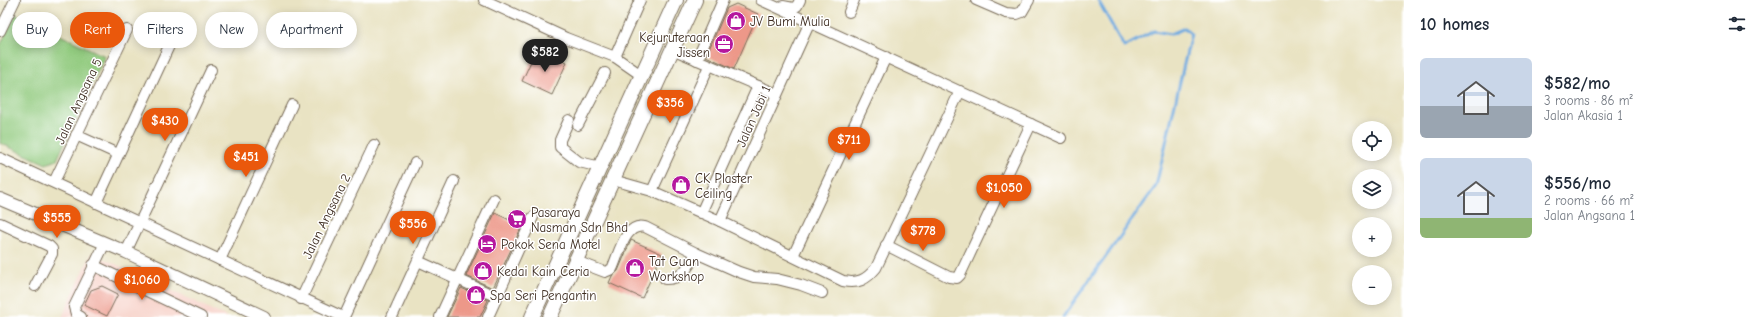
<!DOCTYPE html>
<meta charset="utf-8">
<style>
body{margin:0;font-family:"Comic Neue",sans-serif;background:#f6f6f7;color:#1f2937;height:100vh;display:flex;flex-direction:column;font-size:15px;white-space:nowrap}
*{box-sizing:border-box;margin:0}
p{font-size:13px;color:#747a83}
.icon{flex:none;width:22px;height:22px;fill:none;stroke:currentColor;stroke-width:2;stroke-linecap:round;stroke-linejoin:round}
.map{position:relative;flex:1;overflow:hidden}
.drawer{display:flex;flex-direction:column;background:#fff;width:360px}
.drawer>*{flex:none}
.guide{position:absolute;left:12px;top:12px;width:380px;height:36px;display:flex;gap:8px}
.controls{position:absolute;left:1352px;top:121px;display:grid;gap:8px}
.controls a{display:grid;place-items:center;width:40px;height:40px;border-radius:50%;background:#fff;box-shadow:0 2px 10px #0003;font-size:20px}
.price{position:absolute;translate:-50% -34px;padding:0 9px;border-radius:14px;background:#ea580c;color:#fff;font-size:13px;line-height:26px;filter:drop-shadow(0 1px 2px #0008)}
.price::after{content:'';position:absolute;left:50%;top:24px;width:12px;height:9px;margin-left:-6px;background:inherit;clip-path:polygon(0 0,100% 0,50% 100%)}
.price.active{background:#222;color:#fff}
ul{padding:0;list-style:none}
li{display:flex;align-items:center;gap:12px;height:100px;padding:0 16px}
li span{display:grid;place-items:center;flex:none;width:112px;height:80px;border-radius:6px;color:#555}
li>.icon{margin-inline-start:auto}
span .icon{width:48px;height:48px;fill:#fffc;stroke-width:1}
li b{font-size:17px}
h2{display:flex;justify-content:space-between;align-items:center;height:48px;padding:0 16px;font-size:17px}
.chip{padding:0 14px;border-radius:18px;background:#fff;box-shadow:0 2px 10px #0003;font-size:14px;line-height:36px}
.chip.active{background:#ea580c;color:#fff}
main{display:flex;flex:1;min-height:0}
.map>svg:first-child{display:block}
</style>
<main>
<div class="map">
<svg width="1404" height="317" viewBox="0 0 1404 317">
<rect width="100%" height="100%" fill="#fff"/>
<filter id="ink" filterUnits="userSpaceOnUse"><feTurbulence type="fractalNoise" baseFrequency=".025" numOctaves="2"/><feDisplacementMap in="SourceGraphic" scale="8" xChannelSelector="R" yChannelSelector="G"/><feConvolveMatrix kernelMatrix="1 2 1 2 8 2 1 2 1" color-interpolation-filters="sRGB"/></filter>
<filter id="wash" filterUnits="userSpaceOnUse"><feTurbulence type="fractalNoise" baseFrequency=".012" numOctaves="4" result="noise"/><feDisplacementMap in="SourceGraphic" scale="16" xChannelSelector="R" yChannelSelector="G"/><feGaussianBlur stdDeviation="0.9" result="paint"/><feColorMatrix in="noise" values="0 0 0 0 0 0 0 0 0 0 0 0 0 0 0 0 0 1.4 0 .05"/><feComposite in="paint" operator="in"/></filter>
<g filter="url(#wash)">
<rect width="100%" height="100%" fill="#e9e3c3"/>
<polygon fill="#f7d1c8" points="92,253 227,317 62,317"/>
<polygon fill="#91ca7e" stroke="#667a4e" points="15,14 105,56 57,160 46,164 0,143 0,46"/>
<g fill="none" stroke-linecap="round" stroke-linejoin="round">
<polyline stroke="#6fabe1" stroke-width="3" points="1063,317 1156,186 1191,34 1185,28 1171,34 1154,31 1124,47 1098,0"/>
</g>
<g id="blocks">
<g fill="#ed9889">
<polygon points="736,4 758,14 734,69 706,56 727,8"/>
<polygon points="534,55 549,62 552,55 567,62 552,95 522,81"/>
<polygon points="495,213 522,226 493,288 466,276"/>
<polygon points="631,240 662,254 642,298 609,283 612,276 618,271"/>
<polygon points="102,286 118,294 107,316 84,305 91,290"/>
<polygon points="461,288 488,300 480,317 447,317"/>
</g>
</g>
</g>
<g filter="url(#ink)">
<use href="#blocks" fill-opacity="0" stroke="#786b58" stroke-width="1"/>
<g fill="none" stroke-linecap="round" stroke-linejoin="round">
<g stroke="#786b58" stroke-width="12">
<g id="minor">
<polyline points="484,0 566,38 615,57 641,75"/>
<polyline points="761,0 1061,138"/>
<polyline points="976,0 1006,13 1017,14 1022,12 1029,0"/>
<polyline points="783,6 793,8 797,6 800,0"/>
<polyline points="849,12 854,0"/>
<polyline points="0,31 15,0"/>
<polyline points="672,49 777,94"/>
<polyline points="615,57 640,0"/>
<polyline points="697,60 723,0"/>
<polyline points="569,120 560,140 560,147 579,162 601,167"/>
<polyline points="578,125 605,73"/>
<polyline points="76,135 118,154"/>
<polyline points="0,158 343,317"/>
<path d="M613,180L652,191L720,221L843,281C858,284 866,280 876,268L960,91"/>
<polyline points="54,182 127,30"/>
<polyline points="652,191 709,66"/>
<polyline points="96,203 169,46"/>
<polyline points="701,213 758,86"/>
<polyline points="720,221 810,22"/>
<polyline points="0,223 49,246 52,249 52,254 35,286"/>
<polyline points="886,245 949,277 957,278 960,275 1031,124"/>
<polyline points="126,252 211,70"/>
<polyline points="793,256 886,57"/>
<polyline points="220,260 292,105"/>
<polyline points="418,261 497,297"/>
<path d="M576,261L605,272L612,269C619,254 625,222 645,227L696,253L739,272L754,277L777,279L801,285L822,293"/>
<polyline points="93,265 201,317"/>
<path d="M665,279C682,280 689,266 696,253"/>
<polyline points="301,299 374,145"/>
<polyline points="81,317 76,314 74,307 105,243"/>
<polyline points="344,317 415,163"/>
<polyline points="392,317 454,181"/>
<polyline points="440,317 494,199"/>
<polyline points="488,317 533,217"/>
</g>
</g>
<g stroke="#786b58" stroke-width="14">
<polyline id="major" points="0,199 126,252 264,317"/>
</g>
<g stroke="#786b58" stroke-width="16">
<g id="highway">
<polyline points="532,317 676,0"/>
<polyline points="550,317 695,0"/>
</g>
</g>
<use href="#minor" stroke="#fff" stroke-width="10"/>
<use href="#major" stroke="#fff" stroke-width="12"/>
<use href="#highway" stroke="#fff" stroke-width="14"/>
</g>
</g>
<defs>
<g id="shop-disc" transform="scale(1)"><circle r="9.5" fill="#b5179e" stroke="#fff"/><path d="M-5-2.5h2.3a2.7 3.5 0 0 1 5.4 0H5L5.5 6h-11ZM-1.5-2.5h3a1.5 2.3 0 0 0-3 0Z" fill="#fff"/></g>
<g id="office-disc" transform="scale(1)"><circle r="9.5" fill="#b5179e" stroke="#fff"/><path d="M-6-3h4V-5.5h4V-3h4V5H-6ZM-1-4.5V-3h2v-1.5ZM-6 0V1H6V0Z" fill="#fff"/></g>
<g id="supermarket-disc" transform="scale(1)"><circle r="9.5" fill="#b5179e" stroke="#fff"/><path d="M-6-5.5h2.5l.6 2H6L4.5 2H-2.5L-4.4-4H-6ZM-1.5 3.2a1.3 1.3 0 1 0 .1 0ZM3 3.2a1.3 1.3 0 1 0 .1 0Z" fill="#fff"/></g>
<g id="hotel-disc" transform="scale(1)"><circle r="9.5" fill="#b5179e" stroke="#fff"/><path d="M-6-4.5h1.5V1H6V5H4.5V3h-9V5H-6ZM-4 0a1.8 1.8 0 1 1 3.6 0ZM.5 0V-2.5h3Q6-2.5 6 0Z" fill="#fff"/></g>
</defs>
<g fill-rule="evenodd">
<use href="#shop-disc" x="736" y="21"/>
<use href="#office-disc" x="724" y="44"/>
<use href="#shop-disc" x="681" y="185"/>
<use href="#supermarket-disc" x="517" y="219"/>
<use href="#hotel-disc" x="487" y="244"/>
<use href="#shop-disc" x="635" y="268"/>
<use href="#shop-disc" x="483" y="271"/>
<use href="#shop-disc" x="476" y="295"/>
</g>
<g text-anchor="middle" stroke-width="3" stroke-linejoin="round" paint-order="stroke">
<g font-size="13" fill="#3b2a1e" stroke="#fff" text-anchor="start">
<text x="750" y="26">JV Bumi Mulia</text>
<text x="710" y="42" text-anchor="end">Kejuruteraan<tspan x="710" dy="15">Jissen</tspan></text>
<text x="695" y="183">CK Plaster<tspan x="695" dy="15">Ceiling</tspan></text>
<text x="531" y="217">Pasaraya<tspan x="531" dy="15">Nasman Sdn Bhd</tspan></text>
<text x="501" y="249">Pokok Sena Motel</text>
<text x="649" y="266">Tat Guan<tspan x="649" dy="15">Workshop</tspan></text>
<text x="497" y="276">Kedai Kain Ceria</text>
<text x="490" y="300">Spa Seri Pengantin</text>
</g>
<g font-size="13" fill="#3b2a1e" stroke="#fff">
<text transform="translate(78 101) rotate(-65)" y="5">Jalan Angsana 5</text>
<text transform="translate(753 116) rotate(-66)" y="5">Jalan Jabi 1</text>
<text transform="translate(326 216) rotate(-64)" y="5">Jalan Angsana 2</text>
</g>
</g>
</svg>
<div class="controls">
<a><svg class="icon" aria-label="locate" viewBox="0 0 24 24"><circle cx="12" cy="12" r="6"/><path d="M12 2v4M12 18v4M2 12h4M18 12h4"/></svg></a>
<a><svg class="icon" aria-label="layers" viewBox="0 0 24 24"><path d="M12 4l9 5-9 5-9-5zM3 14l9 5 9-5"/></svg></a>
<a>+</a>
<a>−</a>
</div>
<b class="price active" style="left:545px;top:73px">$582</b>
<b class="price" style="left:670px;top:124px">$356</b>
<b class="price" style="left:165px;top:142px">$430</b>
<b class="price" style="left:849px;top:161px">$711</b>
<b class="price" style="left:246px;top:178px">$451</b>
<b class="price" style="left:1004px;top:209px">$1,050</b>
<b class="price" style="left:57px;top:239px">$555</b>
<b class="price" style="left:413px;top:245px">$556</b>
<b class="price" style="left:923px;top:252px">$778</b>
<b class="price" style="left:142px;top:301px">$1,060</b>
<div class="guide">
<a class="chip">Buy</a>
<a class="chip active">Rent</a>
<a class="chip">Filters</a>
<a class="chip">New</a>
<a class="chip">Apartment</a>
</div>
</div>
<section class="drawer">
<h2>10 homes<svg class="icon" aria-label="filters" viewBox="0 0 24 24"><path d="M4 7h16M4 17h16"/><circle cx="9" cy="7" r="2"/><circle cx="15" cy="17" r="2"/></svg></h2>
<ul>
<li><span style="background:linear-gradient(#c9d6e8 60%,#9aa5b1 0)"><svg class="icon" aria-label="home" viewBox="0 0 24 24"><path d="M3 11l9-7 9 7M6 9v11h12V9"/></svg></span><div><b>$582/mo</b><p>3 rooms · 86 m²</p><p>Jalan Akasia 1</p></div></li>
<li><span style="background:linear-gradient(#c9d6e8 75%,#8fb573 0)"><svg class="icon" aria-label="home" viewBox="0 0 24 24"><path d="M3 11l9-7 9 7M6 9v11h12V9"/></svg></span><div><b>$556/mo</b><p>2 rooms · 66 m²</p><p>Jalan Angsana 1</p></div></li>
</ul>
</section>
</main>
